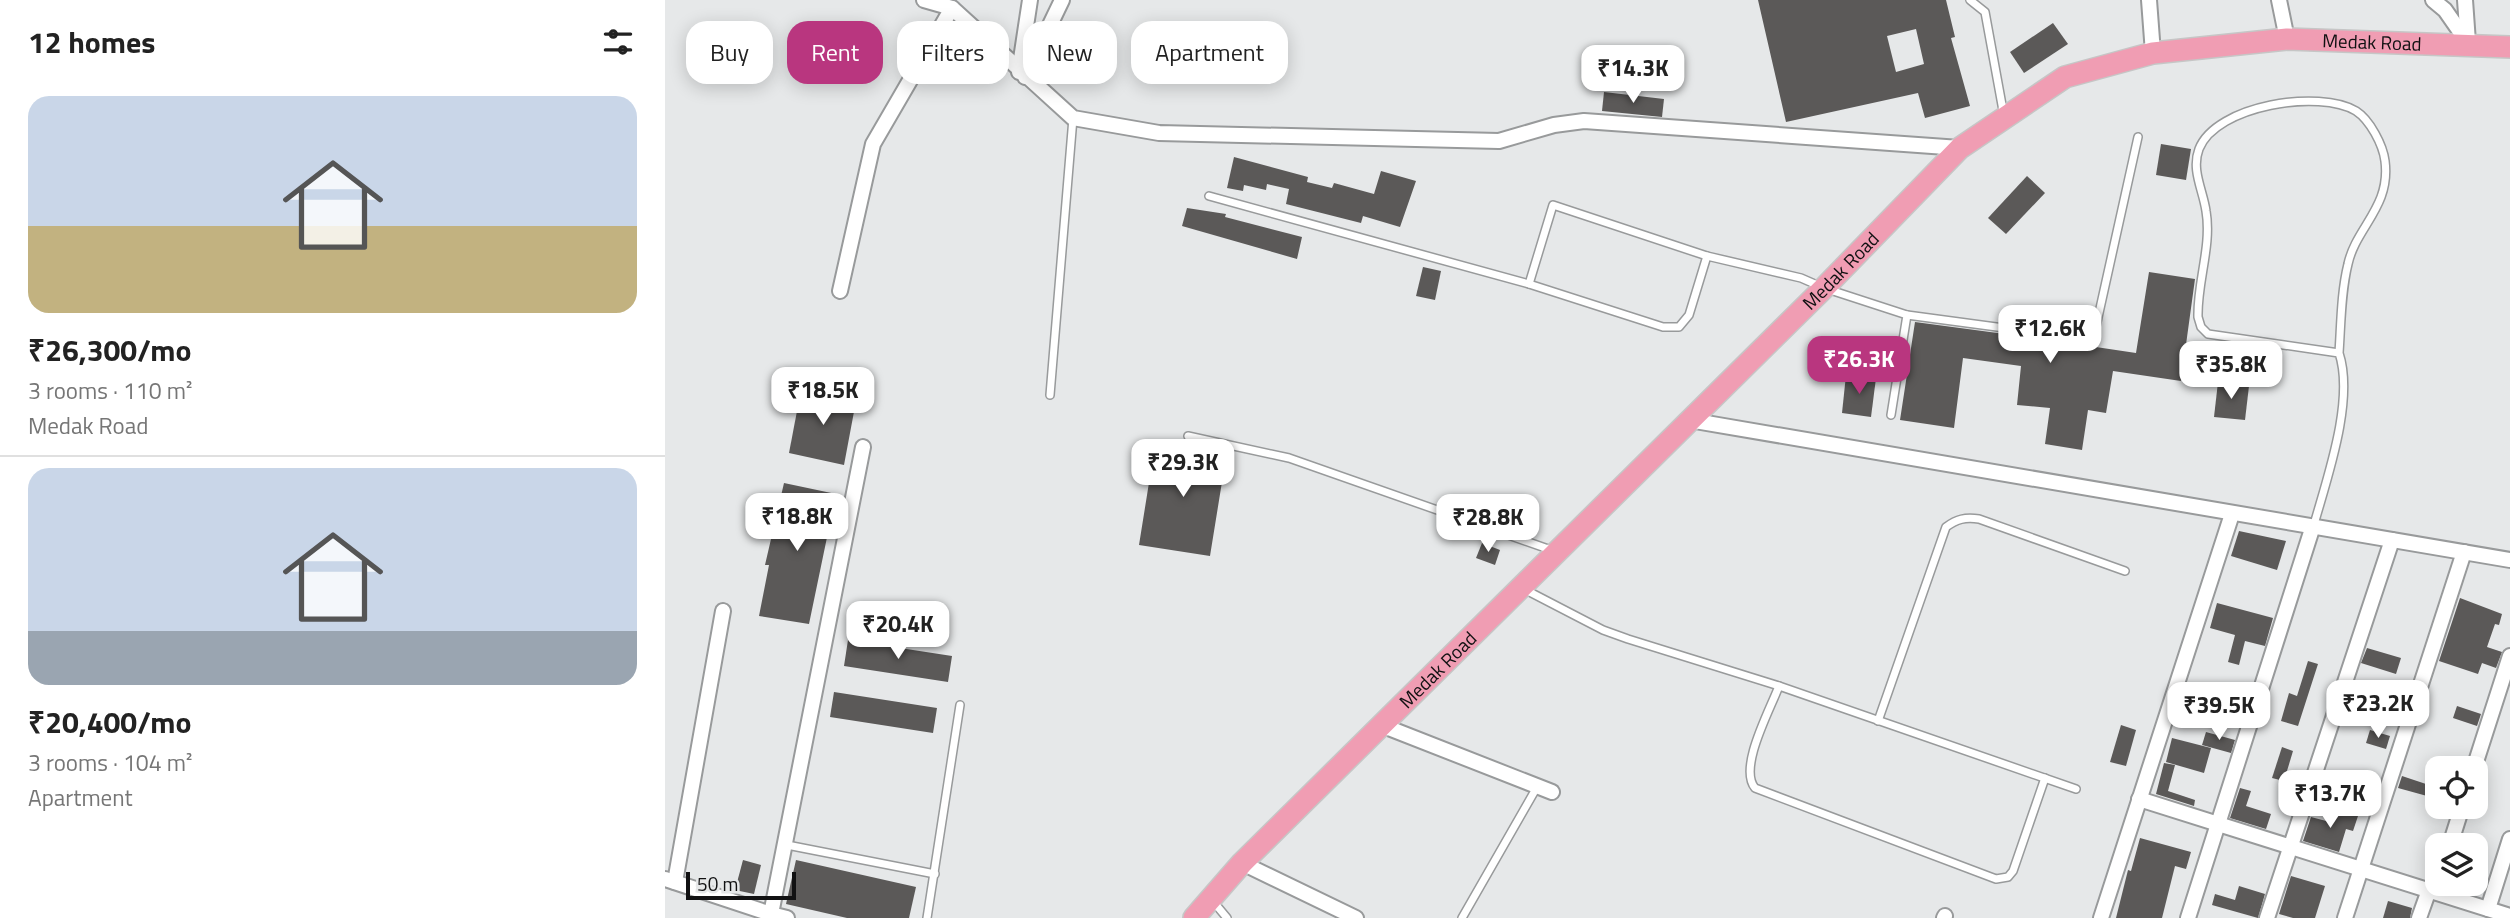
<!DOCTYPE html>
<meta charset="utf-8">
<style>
body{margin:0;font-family:"Titillium Web",sans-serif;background:#f6f6f6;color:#222;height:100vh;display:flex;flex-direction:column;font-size:26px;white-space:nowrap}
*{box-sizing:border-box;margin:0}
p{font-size:23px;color:#767676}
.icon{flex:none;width:38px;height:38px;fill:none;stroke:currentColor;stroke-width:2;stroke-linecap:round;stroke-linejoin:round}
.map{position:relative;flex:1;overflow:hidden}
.details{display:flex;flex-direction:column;background:#fff;width:665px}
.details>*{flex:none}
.guide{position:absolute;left:21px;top:21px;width:665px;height:63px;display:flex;gap:14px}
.tools{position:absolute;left:1760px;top:756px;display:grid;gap:14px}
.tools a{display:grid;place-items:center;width:63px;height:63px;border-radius:14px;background:#fff;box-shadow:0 4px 18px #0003;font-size:35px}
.scale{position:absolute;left:21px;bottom:18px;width:110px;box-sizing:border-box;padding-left:7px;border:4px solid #111112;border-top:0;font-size:19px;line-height:24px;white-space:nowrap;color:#111112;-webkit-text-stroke:5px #e6e8e9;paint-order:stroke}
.price{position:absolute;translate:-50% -60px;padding:0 16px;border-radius:14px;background:#fff;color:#222;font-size:23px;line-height:46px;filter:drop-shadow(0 2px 4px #0008)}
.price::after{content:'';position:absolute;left:50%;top:42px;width:21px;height:16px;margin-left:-10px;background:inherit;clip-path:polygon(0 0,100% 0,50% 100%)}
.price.on{background:#b9367f;color:#fff}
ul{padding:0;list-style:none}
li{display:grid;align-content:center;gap:14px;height:371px;padding:0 28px}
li+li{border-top:2px solid #e0e0e0}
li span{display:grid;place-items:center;height:217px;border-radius:21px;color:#555}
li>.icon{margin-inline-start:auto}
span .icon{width:126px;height:126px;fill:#fffc;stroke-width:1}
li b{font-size:30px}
h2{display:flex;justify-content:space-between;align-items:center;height:84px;padding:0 28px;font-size:30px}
.chip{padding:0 24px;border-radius:21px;background:#fff;box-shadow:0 4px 18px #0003;font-size:24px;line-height:63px}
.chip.on{background:#b9367f;color:#fff}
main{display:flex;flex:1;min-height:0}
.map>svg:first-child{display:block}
</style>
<main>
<section class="details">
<h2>12 homes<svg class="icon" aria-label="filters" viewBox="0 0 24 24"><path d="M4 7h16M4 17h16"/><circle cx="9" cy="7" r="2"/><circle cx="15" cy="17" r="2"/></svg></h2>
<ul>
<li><span style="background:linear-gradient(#c9d6e8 60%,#c2b280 0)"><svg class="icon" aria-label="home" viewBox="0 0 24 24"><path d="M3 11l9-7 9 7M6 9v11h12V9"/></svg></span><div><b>₹26,300/mo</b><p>3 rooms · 110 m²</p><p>Medak Road</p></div></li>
<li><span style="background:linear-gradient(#c9d6e8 75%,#9aa5b1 0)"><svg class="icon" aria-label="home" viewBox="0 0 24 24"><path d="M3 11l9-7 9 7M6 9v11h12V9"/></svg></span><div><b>₹20,400/mo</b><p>3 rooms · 104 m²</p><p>Apartment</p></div></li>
</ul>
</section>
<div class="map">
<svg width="1845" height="918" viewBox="0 0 1845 918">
<rect width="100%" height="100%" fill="#e6e8e9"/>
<g fill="#5b5958" fill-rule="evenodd">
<path d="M1093,0H1281L1290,37L1286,38L1305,106L1260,118L1253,93L1121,122ZM1251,29L1259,64L1231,72L1222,36Z"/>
<polygon points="1388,23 1403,44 1359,73 1345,52"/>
<polygon points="939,92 999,99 997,117 937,111"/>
<polygon points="1496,144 1526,149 1521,180 1491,175"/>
<polygon points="569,157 643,177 642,182 667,188 669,183 709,194 716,171 751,181 735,227 698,216 696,223 621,204 624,189 602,184 601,190 579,185 578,191 562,188"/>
<polygon points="1362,176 1380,193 1341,234 1323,218"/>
<polygon points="522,208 561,214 560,217 637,237 632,259 517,226"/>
<polygon points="758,267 776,271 770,300 751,296"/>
<polygon points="1484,272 1530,279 1516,381 1448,371 1441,413 1423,410 1417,450 1380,444 1385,408 1352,405 1356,366 1298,358 1289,428 1235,420 1250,322 1340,334 1339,338 1404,343 1471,353"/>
<polygon points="1181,375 1211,378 1206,417 1177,413"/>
<polygon points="1553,382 1584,386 1580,420 1549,417"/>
<polygon points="136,390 191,401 179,465 124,453"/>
<polygon points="491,439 514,442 512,454 536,458 538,446 562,451 545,556 474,545"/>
<polygon points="119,483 171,494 144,624 94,616 104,565 100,565"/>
<polygon points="1574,531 1621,541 1612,570 1566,556"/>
<polygon points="817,543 835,550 830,565 811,558"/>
<polygon points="1795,598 1837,614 1834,625 1830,624 1822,647 1837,652 1831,668 1817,663 1813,674 1774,661"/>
<polygon points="1552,603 1608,618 1600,646 1580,641 1574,665 1563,662 1570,635 1545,628"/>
<polygon points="183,640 287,656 283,682 179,666"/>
<polygon points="1702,648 1736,658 1731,674 1696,663"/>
<polygon points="1643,661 1653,664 1633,726 1616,721 1624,693 1632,696"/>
<polygon points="169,692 272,708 268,733 165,717"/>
<polygon points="1792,706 1816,714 1812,726 1788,718"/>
<polygon points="1456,725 1471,730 1461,766 1445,762"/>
<polygon points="1705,730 1725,736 1721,749 1701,743"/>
<polygon points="1541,732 1570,740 1566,753 1537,745"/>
<polygon points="1507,738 1546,748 1539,773 1501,762"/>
<polygon points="1617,747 1628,751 1619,781 1607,778"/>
<polygon points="1499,763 1510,765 1503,791 1530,800 1529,806 1491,794"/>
<polygon points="1737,776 1773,788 1773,799 1733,788"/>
<polygon points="1575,788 1586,791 1581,806 1606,814 1601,829 1565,818"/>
<polygon points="1669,809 1693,816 1688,831 1681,829 1674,852 1638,841 1646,817 1665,822"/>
<polygon points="1475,838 1526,852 1521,869 1510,866 1497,918 1451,918 1463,870 1466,871"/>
<polygon points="78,860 96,865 89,894 70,890"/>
<polygon points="131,860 251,887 244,918 182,918 121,904"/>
<polygon points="1626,876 1660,886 1650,918 1628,918 1614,914"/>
<polygon points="1574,886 1600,894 1593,918 1547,905 1550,894 1570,900"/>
<polygon points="1723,901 1747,908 1745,918 1718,918"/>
</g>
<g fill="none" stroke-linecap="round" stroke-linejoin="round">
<g stroke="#989a9b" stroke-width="10">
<g id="lane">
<polyline points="1305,0 1320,12 1339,116"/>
<polyline points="544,196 864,284 998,327 1014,327 1024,315 1042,256 1136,278 1159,288 1242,315 1226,415"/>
<polyline points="864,284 888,205 1042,256"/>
<polyline points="1242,315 1428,340 1473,137"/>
<polyline points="385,395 408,118"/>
<polyline points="523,436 624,458 889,551"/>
<path d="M1648,528C1661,481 1690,401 1674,353L1543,334L1536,327L1533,317C1532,282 1547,246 1541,211C1538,190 1526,170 1534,149C1551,105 1655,89 1691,111C1705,120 1718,145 1720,161C1726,207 1691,227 1683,264C1676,292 1676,324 1674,353"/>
<polyline points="859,589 938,630 963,639 1114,686 1411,789"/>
<path d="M1114,686C1105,710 1073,768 1090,788L1331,879L1343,877L1348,871L1380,778"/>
<path d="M1213,721L1281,527C1292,519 1300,517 1314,519L1460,571"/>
<polyline points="122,845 270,874"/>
<polyline points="547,900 562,918"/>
<polyline points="262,918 295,705"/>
<polyline points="797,918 872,787"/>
</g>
</g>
<g stroke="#989a9b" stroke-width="18">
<g id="street">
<polyline points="259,0 287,8 408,118 494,133 834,141 889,125 919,121 1295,148"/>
<polyline points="1484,0 1488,53"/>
<polyline points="1614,0 1622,39"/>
<polyline points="1768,0 1780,10 1803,43"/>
<polyline points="1800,0 1803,42"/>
<polyline points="354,72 365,0"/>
<polyline points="360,77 397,0"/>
<polyline points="175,291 208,144 287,8"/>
<polyline points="1024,420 1845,560"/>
<polyline points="716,725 887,792"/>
<polyline points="1809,768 1845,656"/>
<polyline points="1474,799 1845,916"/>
<polyline points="1785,845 1797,807"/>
<polyline points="577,863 691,918"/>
<polyline points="0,879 106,914"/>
<polyline points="10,882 58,611"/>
<polyline points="1823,909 1845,839"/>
<polyline points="122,918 106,914 198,447"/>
<polyline points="1279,918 1280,916"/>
<polyline points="1436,918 1567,514"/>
<polyline points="1523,918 1647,529"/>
<polyline points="1602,918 1727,540"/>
<polyline points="1680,918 1799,552"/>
<polyline points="1754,918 1764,890"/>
</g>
</g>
<g stroke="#c6c6c6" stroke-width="24">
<g id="primary">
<path id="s1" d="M529,918L577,863L1159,288L1295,148L1400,77L1488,53L1622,39L1845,47"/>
</g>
</g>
<use href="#lane" stroke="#fff" stroke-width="7"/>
<use href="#street" stroke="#fff" stroke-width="14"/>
<use href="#primary" stroke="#f09db3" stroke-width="21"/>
</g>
<g text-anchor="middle" stroke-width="7" stroke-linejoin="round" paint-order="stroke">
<g font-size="19" fill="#111112" stroke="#e6e8e9">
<text dy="7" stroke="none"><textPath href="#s1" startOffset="1524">Medak Road</textPath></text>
<text dy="7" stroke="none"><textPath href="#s1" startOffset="915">Medak Road</textPath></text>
<text dy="7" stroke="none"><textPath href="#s1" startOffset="348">Medak Road</textPath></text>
</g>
</g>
</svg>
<div class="tools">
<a><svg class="icon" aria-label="locate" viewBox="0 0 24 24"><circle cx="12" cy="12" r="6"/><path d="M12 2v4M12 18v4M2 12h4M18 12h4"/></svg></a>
<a><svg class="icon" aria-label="layers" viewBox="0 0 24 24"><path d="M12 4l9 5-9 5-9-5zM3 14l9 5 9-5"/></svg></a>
</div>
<div class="scale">50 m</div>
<b class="price" style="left:968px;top:105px">₹14.3K</b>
<b class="price" style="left:1385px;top:365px">₹12.6K</b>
<b class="price on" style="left:1194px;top:396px">₹26.3K</b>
<b class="price" style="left:1566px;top:401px">₹35.8K</b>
<b class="price" style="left:158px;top:427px">₹18.5K</b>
<b class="price" style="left:518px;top:499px">₹29.3K</b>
<b class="price" style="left:132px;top:553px">₹18.8K</b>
<b class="price" style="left:823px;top:554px">₹28.8K</b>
<b class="price" style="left:233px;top:661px">₹20.4K</b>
<b class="price" style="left:1713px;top:740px">₹23.2K</b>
<b class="price" style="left:1554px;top:742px">₹39.5K</b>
<b class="price" style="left:1665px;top:830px">₹13.7K</b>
<div class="guide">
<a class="chip">Buy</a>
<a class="chip on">Rent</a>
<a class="chip">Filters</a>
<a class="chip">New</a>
<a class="chip">Apartment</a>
</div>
</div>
</main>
